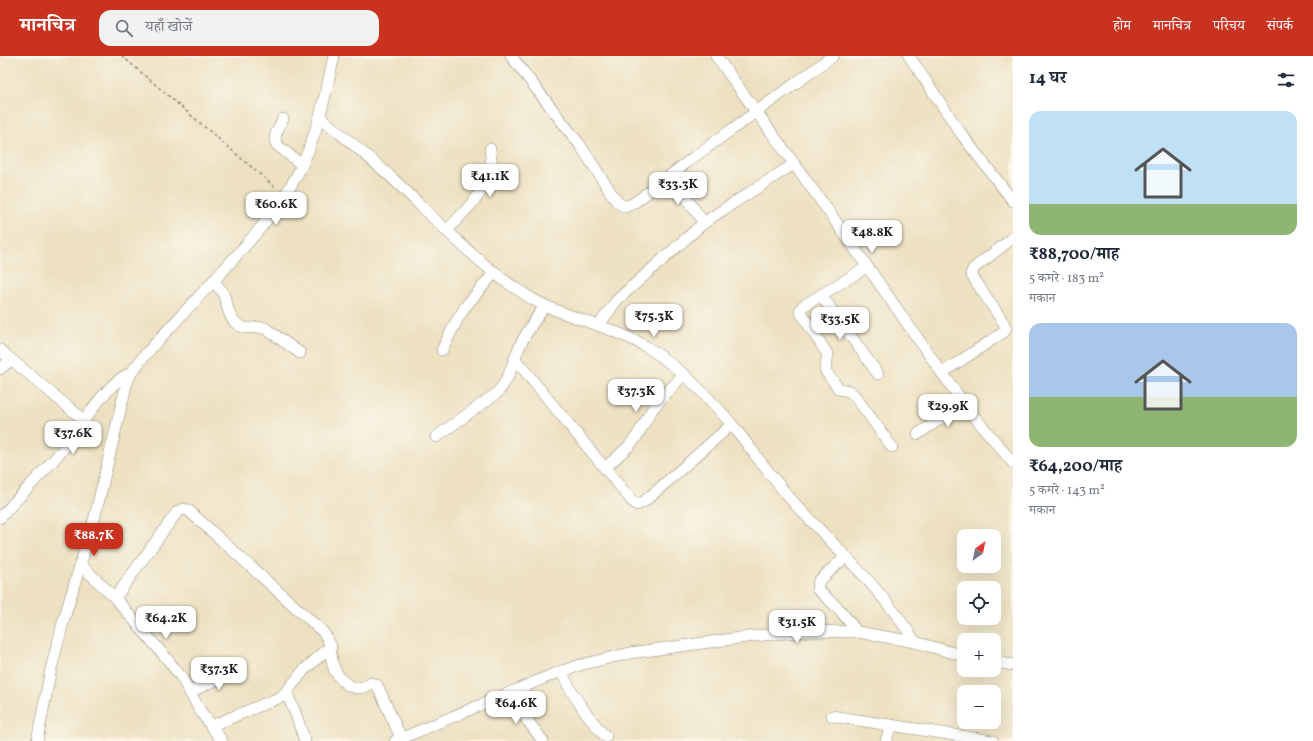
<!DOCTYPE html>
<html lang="hi">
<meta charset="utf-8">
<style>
body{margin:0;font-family:Vollkorn,"Noto Serif Devanagari",serif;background:#f2f2f3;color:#1f2937;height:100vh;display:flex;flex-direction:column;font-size:15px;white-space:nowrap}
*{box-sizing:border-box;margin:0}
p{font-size:13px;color:#747a83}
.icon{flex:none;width:22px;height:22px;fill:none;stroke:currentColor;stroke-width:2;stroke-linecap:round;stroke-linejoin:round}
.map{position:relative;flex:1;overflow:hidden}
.details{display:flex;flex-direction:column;background:#fff;width:300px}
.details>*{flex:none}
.needle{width:26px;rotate:33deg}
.buttons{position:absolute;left:957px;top:473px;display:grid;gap:8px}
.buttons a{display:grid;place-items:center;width:44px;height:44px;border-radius:8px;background:#fff;box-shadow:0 4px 16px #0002;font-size:20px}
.price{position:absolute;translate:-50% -34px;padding:0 9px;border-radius:8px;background:#fff;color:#222;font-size:13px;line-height:26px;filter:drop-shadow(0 1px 2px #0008)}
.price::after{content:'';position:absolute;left:50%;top:24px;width:12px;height:9px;margin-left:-6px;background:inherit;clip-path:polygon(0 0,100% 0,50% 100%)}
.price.active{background:#c8321e;color:#fff}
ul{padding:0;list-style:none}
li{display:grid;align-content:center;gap:8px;height:212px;padding:0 16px}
li span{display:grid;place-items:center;height:124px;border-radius:12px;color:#555}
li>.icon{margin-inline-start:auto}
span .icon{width:72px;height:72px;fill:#fffc;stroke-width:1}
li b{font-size:17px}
h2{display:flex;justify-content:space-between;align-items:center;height:48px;padding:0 16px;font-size:17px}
header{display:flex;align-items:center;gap:24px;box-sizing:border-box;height:56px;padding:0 20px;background:#c8321e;color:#fff}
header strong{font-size:19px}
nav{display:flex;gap:22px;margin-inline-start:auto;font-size:14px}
.search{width:280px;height:36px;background:#f2f2f3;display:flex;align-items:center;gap:10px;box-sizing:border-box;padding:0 14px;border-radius:12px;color:#747a83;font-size:15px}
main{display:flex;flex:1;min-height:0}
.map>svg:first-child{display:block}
</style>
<header>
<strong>मानचित्र</strong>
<div class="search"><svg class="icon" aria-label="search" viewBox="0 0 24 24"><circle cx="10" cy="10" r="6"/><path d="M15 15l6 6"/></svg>यहाँ खोजें</div>
<nav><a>होम</a><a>मानचित्र</a><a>परिचय</a><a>संपर्क</a></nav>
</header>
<main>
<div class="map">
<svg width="1013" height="685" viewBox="0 0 1013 685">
<rect width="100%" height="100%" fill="#fbf7ec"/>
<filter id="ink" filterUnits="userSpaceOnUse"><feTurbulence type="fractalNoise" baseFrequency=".025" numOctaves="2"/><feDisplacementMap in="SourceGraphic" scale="8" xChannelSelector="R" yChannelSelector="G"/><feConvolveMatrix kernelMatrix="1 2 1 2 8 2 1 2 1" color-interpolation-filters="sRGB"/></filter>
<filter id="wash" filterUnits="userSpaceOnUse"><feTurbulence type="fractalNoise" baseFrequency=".012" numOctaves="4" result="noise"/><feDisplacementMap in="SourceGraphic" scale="16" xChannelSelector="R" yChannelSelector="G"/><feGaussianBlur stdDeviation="0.9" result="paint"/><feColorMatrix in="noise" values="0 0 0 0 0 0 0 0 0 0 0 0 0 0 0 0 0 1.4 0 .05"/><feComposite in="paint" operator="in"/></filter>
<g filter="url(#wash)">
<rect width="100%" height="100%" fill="#ede1c1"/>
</g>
<g filter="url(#ink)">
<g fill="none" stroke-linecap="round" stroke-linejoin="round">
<g stroke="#8c8676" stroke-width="12">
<g id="minor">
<polyline points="511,0 580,89 617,146 625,151 634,147 694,101 833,0"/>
<polyline points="716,0 829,156 942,317 972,358 1013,407"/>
<polyline points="909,0 962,79 1013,145"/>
<path d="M320,61C344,81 368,100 391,121C427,155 462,192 501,222C515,232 530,243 546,250C580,265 618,273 650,293C684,315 713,345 738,376C757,401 775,426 796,449C837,493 883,534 915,586"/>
<polyline points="283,63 276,77 275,85 277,89 302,109"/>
<polyline points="670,119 704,167"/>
<path d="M447,174C461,159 487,135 491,114C492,107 491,100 490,93"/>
<polyline points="867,211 803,250 800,254 801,257 828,299 825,313 827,317 839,333 849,335 855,340 892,391"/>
<path d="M213,225C217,229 220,232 223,237C228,249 228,264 240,270C249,275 257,269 265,272L300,297"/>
<polyline points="821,239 878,318"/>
<polyline points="599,269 617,244 699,171 712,161 794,108"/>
<polyline points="0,294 85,365"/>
<polyline points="442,294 456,266 465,251 495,216"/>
<polyline points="515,303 632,445 637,449 642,447 653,438 731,369"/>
<polyline points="0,313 11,304"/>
<polyline points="942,317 1004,276 1006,272 1003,266 971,218 974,212 1013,182"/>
<polyline points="918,378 964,347"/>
<path d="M436,381L497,337C510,323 511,309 519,292C525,277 535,264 545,250"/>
<polyline points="605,412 629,390 637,380 653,352 684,318"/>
<path d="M0,462C21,438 44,416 64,392C81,371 106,326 131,317"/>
<polyline points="846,500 819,525 817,533 840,554 857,576"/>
<polyline points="80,508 115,542 168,604 181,621 201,656 222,685"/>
<path d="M115,542L177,456L184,453L188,454L323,576C333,589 329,594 333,609C336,620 347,633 360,632C364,631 368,629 372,627L377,629L401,682"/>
<polyline points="994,606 1013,609"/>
<path d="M561,615C574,642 586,659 606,681"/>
<polyline points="190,636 239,613"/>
<polyline points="286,636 295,656 305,685"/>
<polyline points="507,638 543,685"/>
<polyline points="832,660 993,685"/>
<polyline points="211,670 281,641 288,634 304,614 331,590"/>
<path d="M37,685L51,613L64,563L95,460L126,330L131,317L145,299C169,272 194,246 219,219C247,188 277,156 297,119C317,82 325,40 334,0"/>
<polyline points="395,685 554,618 580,609 630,597 754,580 809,575 857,576 915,586 964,600"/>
<polyline points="886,685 891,669"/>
</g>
</g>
<polyline stroke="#8c8676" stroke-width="1.5" stroke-dasharray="3 3" stroke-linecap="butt" points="122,0 277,133"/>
<use href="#minor" stroke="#fff" stroke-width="11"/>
</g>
</g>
</svg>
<div class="buttons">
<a><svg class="needle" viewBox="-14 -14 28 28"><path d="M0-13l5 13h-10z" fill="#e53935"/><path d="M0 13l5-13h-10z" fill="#747a83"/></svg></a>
<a><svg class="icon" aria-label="locate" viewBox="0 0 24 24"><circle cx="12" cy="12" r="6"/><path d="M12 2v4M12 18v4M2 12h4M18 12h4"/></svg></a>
<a>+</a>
<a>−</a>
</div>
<b class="price" style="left:490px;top:142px">₹41.1K</b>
<b class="price" style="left:678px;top:150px">₹33.3K</b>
<b class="price" style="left:276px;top:170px">₹60.6K</b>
<b class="price" style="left:872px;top:198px">₹48.8K</b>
<b class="price" style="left:654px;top:282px">₹75.3K</b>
<b class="price" style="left:840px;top:285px">₹33.5K</b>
<b class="price" style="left:636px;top:357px">₹37.3K</b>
<b class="price" style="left:948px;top:372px">₹29.9K</b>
<b class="price" style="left:73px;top:399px">₹37.6K</b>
<b class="price active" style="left:94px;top:501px">₹88.7K</b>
<b class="price" style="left:166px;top:584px">₹64.2K</b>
<b class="price" style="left:797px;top:588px">₹31.5K</b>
<b class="price" style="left:219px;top:635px">₹37.3K</b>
<b class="price" style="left:516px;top:669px">₹64.6K</b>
</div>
<section class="details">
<h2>14 घर<svg class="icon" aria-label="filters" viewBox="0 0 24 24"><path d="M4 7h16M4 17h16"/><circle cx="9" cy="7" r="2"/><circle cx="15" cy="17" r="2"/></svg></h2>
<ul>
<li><span style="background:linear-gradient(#bfe0f5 75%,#8fb573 0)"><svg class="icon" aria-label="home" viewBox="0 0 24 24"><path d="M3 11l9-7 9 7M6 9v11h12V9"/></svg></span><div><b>₹88,700/माह</b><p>5 कमरे · 183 m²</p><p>मकान</p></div></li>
<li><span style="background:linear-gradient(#a9c7e8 60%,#8fb573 0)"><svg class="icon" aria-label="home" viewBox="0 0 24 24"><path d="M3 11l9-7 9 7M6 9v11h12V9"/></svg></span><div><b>₹64,200/माह</b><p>5 कमरे · 143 m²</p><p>मकान</p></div></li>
</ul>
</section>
</main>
